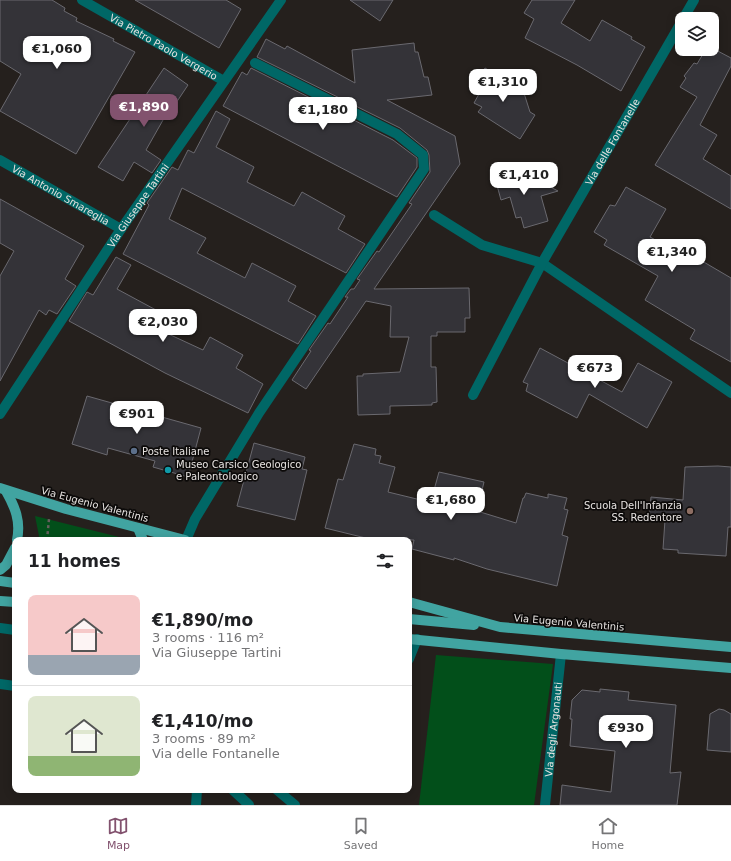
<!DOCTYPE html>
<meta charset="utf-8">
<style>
body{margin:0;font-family:"DejaVu Sans",sans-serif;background:#f2f2f2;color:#202124;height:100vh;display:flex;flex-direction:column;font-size:15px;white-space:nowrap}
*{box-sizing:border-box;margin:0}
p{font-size:13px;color:#757577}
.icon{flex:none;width:22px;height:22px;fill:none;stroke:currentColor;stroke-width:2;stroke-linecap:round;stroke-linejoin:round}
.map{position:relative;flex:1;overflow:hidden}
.drawer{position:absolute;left:12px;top:537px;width:400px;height:256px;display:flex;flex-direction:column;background:#fff;border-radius:8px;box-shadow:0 2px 10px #0003}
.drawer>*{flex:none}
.fabs{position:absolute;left:675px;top:12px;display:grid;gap:8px}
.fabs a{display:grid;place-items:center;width:44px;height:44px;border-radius:8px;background:#fff;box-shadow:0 2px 10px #0003;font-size:20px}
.price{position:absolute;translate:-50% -34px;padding:0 9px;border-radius:8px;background:#fff;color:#222;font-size:13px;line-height:26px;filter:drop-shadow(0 1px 2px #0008)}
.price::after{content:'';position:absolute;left:50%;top:24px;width:12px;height:9px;margin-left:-6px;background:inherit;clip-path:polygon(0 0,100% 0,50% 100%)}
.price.on{background:#82526e;color:#fff}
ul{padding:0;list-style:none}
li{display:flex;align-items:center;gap:12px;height:100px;padding:0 16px}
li+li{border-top:1px solid #e0e0e0}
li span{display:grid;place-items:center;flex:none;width:112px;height:80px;border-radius:8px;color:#555}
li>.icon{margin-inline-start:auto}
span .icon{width:48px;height:48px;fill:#fffc;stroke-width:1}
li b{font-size:17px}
h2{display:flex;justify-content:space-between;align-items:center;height:48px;padding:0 16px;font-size:17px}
.tabs{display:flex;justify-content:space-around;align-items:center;height:56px;border-top:1px solid #e0e0e0;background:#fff;font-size:11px;color:#757577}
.tabs a{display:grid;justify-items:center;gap:2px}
.tabs .on{color:#82526e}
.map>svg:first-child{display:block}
</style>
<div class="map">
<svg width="731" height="805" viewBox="0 0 731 805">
<rect width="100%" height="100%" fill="#25201d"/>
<g fill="#024f1a">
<polygon points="35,516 131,540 38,540 39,536"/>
<polygon points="436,655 553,664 534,805 419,805"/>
</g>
<g fill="#343338" stroke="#6a696f">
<polygon points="0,0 52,0 65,8 64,11 77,18 76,21 114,39 113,41 135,52 76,154 0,111 21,74 0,61"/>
<polygon points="135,0 226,0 241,9 219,48"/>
<polygon points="350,0 393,0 380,21"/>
<polygon points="532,0 575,0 561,23 590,41 602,20 632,37 631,39 645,47 621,91 577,65 525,38 534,19 524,13"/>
<polygon points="266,39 285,49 287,46 355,83 352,50 414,43 415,52 418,52 424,77 428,77 432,95 387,100 455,136 460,164 374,289 469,288 470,318 465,318 465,332 437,332 437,336 431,336 431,367 436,367 437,402 432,403 432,405 390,406 390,414 358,415 357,376 363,376 363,374 400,372 409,337 390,337 391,306 366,301 306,389 292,380 311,351 309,350 328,323 330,324 348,297 345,297 351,289 354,289 360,280 357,279 377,251 379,252 412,204 409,203 430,172 429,155 427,150 400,128 257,57"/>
<polygon points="712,48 731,58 731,66 700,125 717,135 703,159 731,176 731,209 655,165 697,97 680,87 686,78 684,76 694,63 697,64 706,49 712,49"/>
<polygon points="164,68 188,85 168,115 167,113 146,150 161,160 152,173 134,162 123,181 98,167"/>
<polygon points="251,68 393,140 417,158 417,167 397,197 223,106 242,72 247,75"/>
<polygon points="485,68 523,90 530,112 535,115 520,139 478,112 482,107 474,103 479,94 472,89"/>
<polygon points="216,111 230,119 216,147 254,167 247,182 294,206 302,192 345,216 338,229 365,244 346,273 182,188 169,219 206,238 197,253 245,278 252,263 296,286 288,301 316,316 298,344 123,254 149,205 147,203 172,167 178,170 188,150 194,153"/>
<polygon points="505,163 558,191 541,196 548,221 524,228 521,217 516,218 510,197 501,200 495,178 508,174"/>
<polygon points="626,187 666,209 650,237 683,255 685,251 731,278 731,362 690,339 695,330 645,300 658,276 604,245 607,240 594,232 610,205 615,206"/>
<polygon points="0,199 84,246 65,279 76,286 57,314 49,310 46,315 39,310 0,381 0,276 14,251 0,243"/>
<polygon points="116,257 131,265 117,289 156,310 149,325 203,350 210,337 243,355 236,368 263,384 248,413 165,373 69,321 87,292 93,295"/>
<polygon points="540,348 622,392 638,363 672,382 647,428 589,394 577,418 526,391 528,384 523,382"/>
<polygon points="87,396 201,428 188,477 153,467 155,461 108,448 107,455 72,444"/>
<polygon points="254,443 305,457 302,469 307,470 295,520 237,506"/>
<polygon points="354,444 376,449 375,455 381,456 379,463 395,467 388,492 425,501 425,499 431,501 439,472 484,482 477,511 516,523 523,498 524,498 526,493 548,498 548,494 567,498 564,509 568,510 562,535 568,537 557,586 487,569 454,558 454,560 412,549 414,540 374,540 325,528 338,479 343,480"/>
<polygon points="718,466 731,467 731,527 728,527 726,556 678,553 678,550 663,549 665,520 649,519 651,497 683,500 685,467"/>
<polygon points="600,689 629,692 628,700 676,705 670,773 681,772 677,805 560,805 562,785 611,792 615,751 570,746 572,719 570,719 572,700 582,690 600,692"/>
<polygon points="719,709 724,710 731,714 731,752 707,750 710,714"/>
</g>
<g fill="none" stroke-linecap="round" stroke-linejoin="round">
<polyline stroke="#645f5c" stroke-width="2.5" stroke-dasharray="3 3" stroke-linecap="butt" points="47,540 49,519"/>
<g stroke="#006766" stroke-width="10">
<path id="s1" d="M82,0L224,81"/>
<polyline points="683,19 694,0"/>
<path id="s2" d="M0,160L121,229"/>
<polyline points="434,215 482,245 542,263 731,393"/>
<path id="s3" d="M473,395L542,263L682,21"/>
<path id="s4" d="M0,414L121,229L281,0"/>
<polyline points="186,540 195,519 259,413 424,169 423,155 397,134 255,63"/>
<polyline points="0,628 15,630"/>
<polyline points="409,659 417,639"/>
<polyline points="0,684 15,686"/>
<polyline points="233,790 249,805"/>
<polyline points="277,790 295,805"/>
<polyline points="196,805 197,790"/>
<path id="s5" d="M545,805L561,654"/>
</g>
<g stroke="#41a4a1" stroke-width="10">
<polyline points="0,488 66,509 185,540"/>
<path d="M6,491C15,507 21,521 17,540"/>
<polyline points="138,528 143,540"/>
<polyline points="0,570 6,565 15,548"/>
<polyline points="0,581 15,583"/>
<polyline points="0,601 15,602"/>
<polyline points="409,602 500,627 731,647"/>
<polyline points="409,619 474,625"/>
<polyline points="409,639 561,654 731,668"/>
</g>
</g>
<circle fill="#5c6f8a" stroke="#0c0a09" stroke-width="1.5" cx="134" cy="451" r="4"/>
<circle fill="#0f9aa8" stroke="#0c0a09" stroke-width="1.5" cx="168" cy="470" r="4"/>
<circle fill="#8d6e63" stroke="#0c0a09" stroke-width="1.5" cx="690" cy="511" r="4"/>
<g text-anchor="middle" stroke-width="3.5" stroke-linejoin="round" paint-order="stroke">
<g font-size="10" fill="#e8e4e2" stroke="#0c0a09">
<text dy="4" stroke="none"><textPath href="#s1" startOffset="94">Via Pietro Paolo Vergerio</textPath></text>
<text dy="4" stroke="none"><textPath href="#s3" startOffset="289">Via delle Fontanelle</textPath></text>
<text dy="4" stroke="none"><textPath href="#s2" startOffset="70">Via Antonio Smareglia</textPath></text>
<text dy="4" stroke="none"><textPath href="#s4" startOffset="250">Via Giuseppe Tartini</textPath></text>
<text transform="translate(95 504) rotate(15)" y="4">Via Eugenio Valentinis</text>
<text transform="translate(569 622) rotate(5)" y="4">Via Eugenio Valentinis</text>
<text dy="4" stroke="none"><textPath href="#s5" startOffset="76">Via degli Argonauti</textPath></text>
</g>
<g font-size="10" fill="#e8e4e2" stroke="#0c0a09" text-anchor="start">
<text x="142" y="455">Poste Italiane</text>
<text x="176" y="468">Museo Carsico Geologico<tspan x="176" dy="12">e Paleontologico</tspan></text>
<text x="682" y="509" text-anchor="end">Scuola Dell'Infanzia<tspan x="682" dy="12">SS. Redentore</tspan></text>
</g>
</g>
</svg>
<div class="fabs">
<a><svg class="icon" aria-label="layers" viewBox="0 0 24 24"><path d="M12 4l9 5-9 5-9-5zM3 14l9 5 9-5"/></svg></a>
</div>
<b class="price" style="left:57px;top:70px">€1,060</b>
<b class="price" style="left:503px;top:103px">€1,310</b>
<b class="price on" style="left:144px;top:128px">€1,890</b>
<b class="price" style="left:323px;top:131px">€1,180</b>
<b class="price" style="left:524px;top:196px">€1,410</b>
<b class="price" style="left:672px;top:273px">€1,340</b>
<b class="price" style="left:163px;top:343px">€2,030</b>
<b class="price" style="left:595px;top:389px">€673</b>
<b class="price" style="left:137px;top:435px">€901</b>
<b class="price" style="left:451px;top:521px">€1,680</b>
<b class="price" style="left:626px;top:749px">€930</b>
<section class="drawer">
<h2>11 homes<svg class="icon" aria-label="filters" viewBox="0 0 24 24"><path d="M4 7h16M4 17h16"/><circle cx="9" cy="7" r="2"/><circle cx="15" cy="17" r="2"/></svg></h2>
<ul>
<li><span style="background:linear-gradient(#f6c9c9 75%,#9aa5b1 0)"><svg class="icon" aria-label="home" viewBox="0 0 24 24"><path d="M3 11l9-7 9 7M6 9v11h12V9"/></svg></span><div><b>€1,890/mo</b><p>3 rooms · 116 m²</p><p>Via Giuseppe Tartini</p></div></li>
<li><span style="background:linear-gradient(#dfe7d0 75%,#8fb573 0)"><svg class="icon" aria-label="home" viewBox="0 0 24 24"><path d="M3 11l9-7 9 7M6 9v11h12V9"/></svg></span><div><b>€1,410/mo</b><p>3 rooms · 89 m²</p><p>Via delle Fontanelle</p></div></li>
</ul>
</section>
</div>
<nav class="tabs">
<a class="on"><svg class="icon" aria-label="map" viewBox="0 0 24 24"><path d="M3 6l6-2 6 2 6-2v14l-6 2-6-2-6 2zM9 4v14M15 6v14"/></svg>Map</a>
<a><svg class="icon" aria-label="saved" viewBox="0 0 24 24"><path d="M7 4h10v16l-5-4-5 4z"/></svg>Saved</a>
<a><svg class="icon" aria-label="home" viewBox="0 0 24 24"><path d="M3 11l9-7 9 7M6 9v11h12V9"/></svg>Home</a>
</nav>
